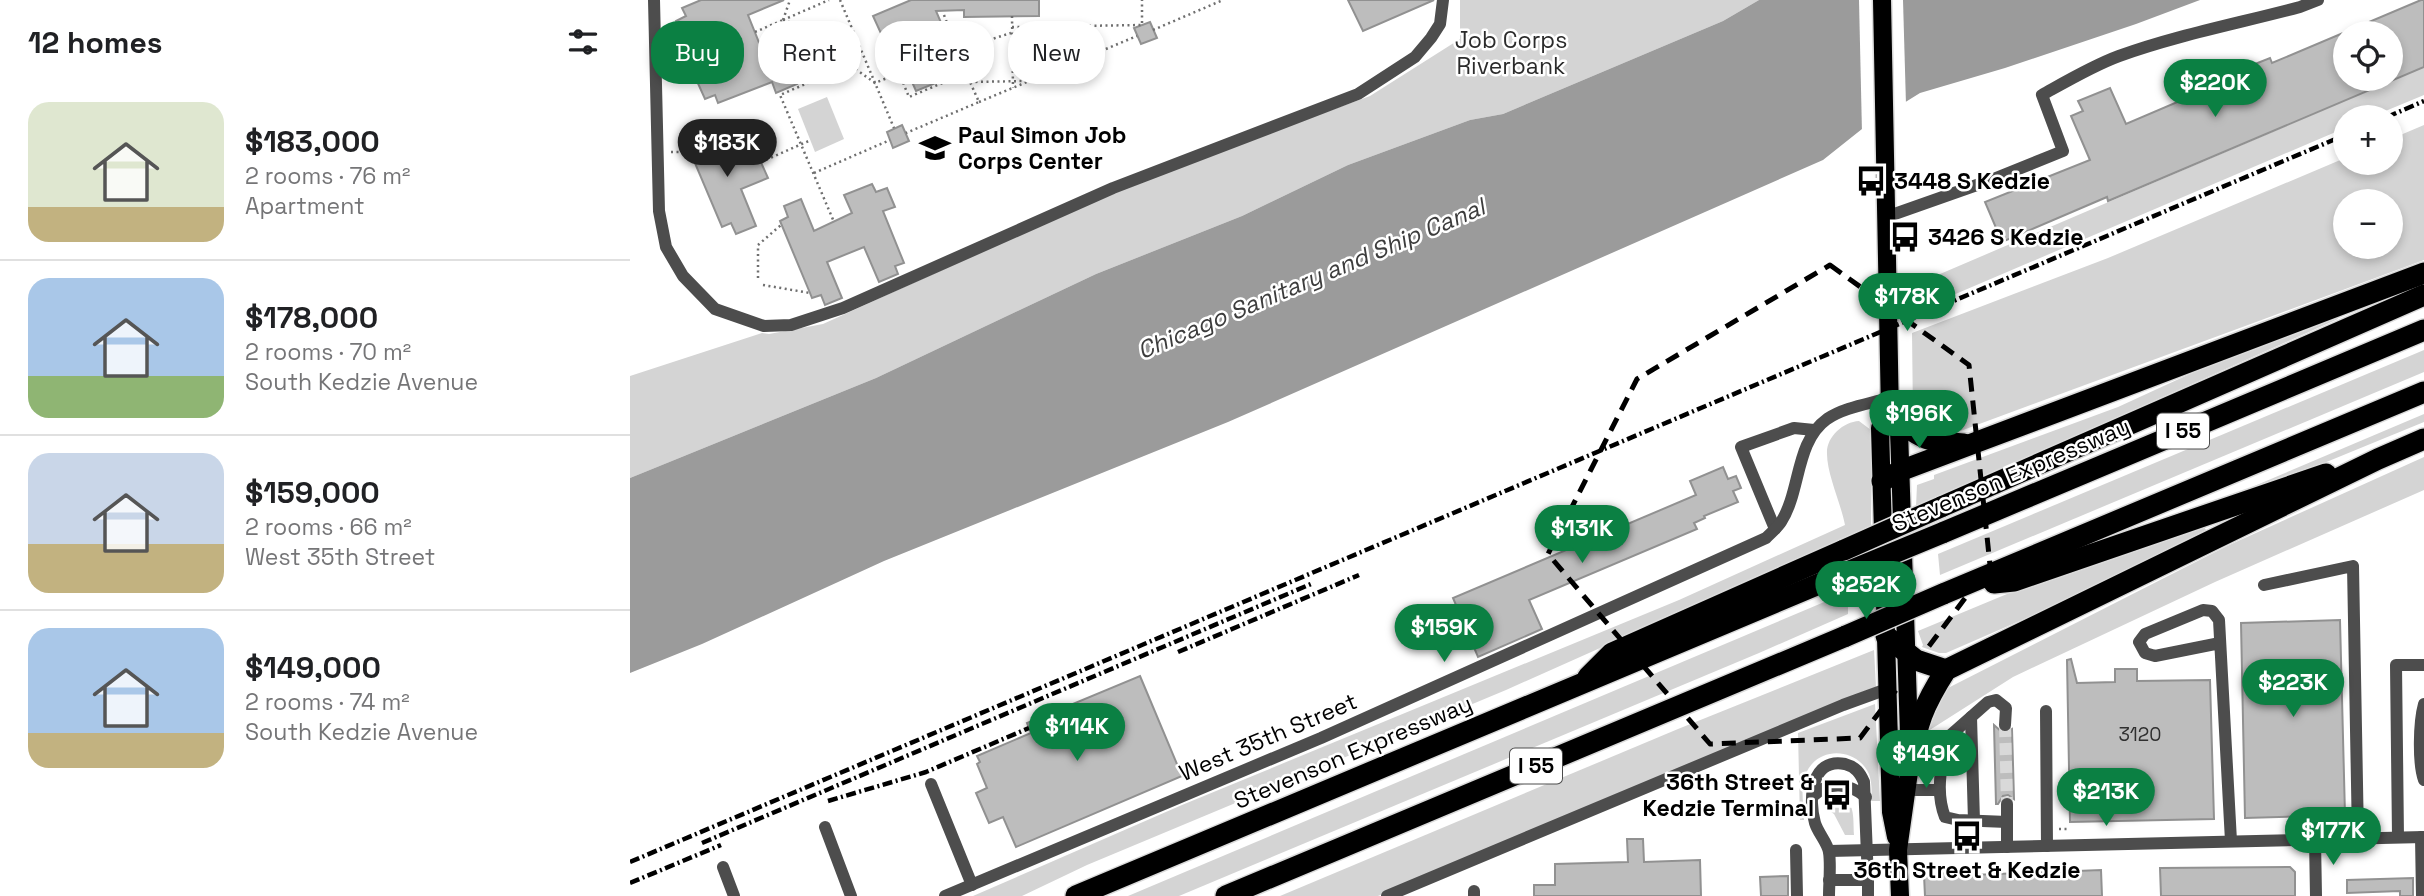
<!DOCTYPE html>
<meta charset="utf-8">
<style>
body{margin:0;font-family:"Space Grotesk",sans-serif;background:#f6f6f6;color:#202124;height:100vh;display:flex;flex-direction:column;font-size:26px;white-space:nowrap}
*{box-sizing:border-box;margin:0}
p{font-size:23px;color:#757577}
.icon{flex:none;width:38px;height:38px;fill:none;stroke:currentColor;stroke-width:2;stroke-linecap:round;stroke-linejoin:round}
.map{position:relative;flex:1;overflow:hidden}
.sheet{display:flex;flex-direction:column;background:#fff;width:630px}
.sheet>*{flex:none}
.guide{position:absolute;left:21px;top:21px;width:665px;height:63px;display:flex;gap:14px}
.buttons{position:absolute;left:1703px;top:21px;display:grid;gap:14px}
.buttons a{display:grid;place-items:center;width:70px;height:70px;border-radius:50%;background:#fff;box-shadow:0 4px 10px #0003;font-size:35px}
.price{position:absolute;translate:-50% -60px;padding:0 16px;border-radius:24px;background:#0b8043;color:#fff;font-size:23px;line-height:46px;filter:drop-shadow(0 2px 4px #0008)}
.price::after{content:'';position:absolute;left:50%;top:42px;width:21px;height:16px;margin-left:-10px;background:inherit;clip-path:polygon(0 0,100% 0,50% 100%)}
.price.selected{background:#222;color:#fff}
ul{padding:0;list-style:none}
li{display:flex;align-items:center;gap:21px;height:175px;padding:0 28px}
li+li{border-top:2px solid #e0e0e0}
li span{display:grid;place-items:center;flex:none;width:196px;height:140px;border-radius:21px;color:#555}
li>.icon{margin-inline-start:auto}
span .icon{width:84px;height:84px;fill:#fffc;stroke-width:1}
li b{font-size:30px}
h2{display:flex;justify-content:space-between;align-items:center;height:84px;padding:0 28px;font-size:30px}
.tag{padding:0 24px;border-radius:28px;background:#fff;box-shadow:0 4px 10px #0003;font-size:24px;line-height:63px}
.tag.selected{background:#0b8043;color:#fff}
main{display:flex;flex:1;min-height:0}
.map>svg:first-child{display:block}
</style>
<main>
<section class="sheet">
<h2>12 homes<svg class="icon" aria-label="filters" viewBox="0 0 24 24"><path d="M4 7h16M4 17h16"/><circle cx="9" cy="7" r="2"/><circle cx="15" cy="17" r="2"/></svg></h2>
<ul>
<li><span style="background:linear-gradient(#dfe7d0 75%,#c2b280 0)"><svg class="icon" aria-label="home" viewBox="0 0 24 24"><path d="M3 11l9-7 9 7M6 9v11h12V9"/></svg></span><div><b>$183,000</b><p>2 rooms · 76 m²</p><p>Apartment</p></div></li>
<li><span style="background:linear-gradient(#a9c7e8 70%,#8fb573 0)"><svg class="icon" aria-label="home" viewBox="0 0 24 24"><path d="M3 11l9-7 9 7M6 9v11h12V9"/></svg></span><div><b>$178,000</b><p>2 rooms · 70 m²</p><p>South Kedzie Avenue</p></div></li>
<li><span style="background:linear-gradient(#c9d6e8 65%,#c2b280 0)"><svg class="icon" aria-label="home" viewBox="0 0 24 24"><path d="M3 11l9-7 9 7M6 9v11h12V9"/></svg></span><div><b>$159,000</b><p>2 rooms · 66 m²</p><p>West 35th Street</p></div></li>
<li><span style="background:linear-gradient(#a9c7e8 75%,#c2b280 0)"><svg class="icon" aria-label="home" viewBox="0 0 24 24"><path d="M3 11l9-7 9 7M6 9v11h12V9"/></svg></span><div><b>$149,000</b><p>2 rooms · 74 m²</p><p>South Kedzie Avenue</p></div></li>
</ul>
</section>
<div class="map">
<svg width="1794" height="896" viewBox="0 0 1794 896">
<rect width="100%" height="100%" fill="#fff"/>
<g fill="#d4d4d4" fill-rule="evenodd">
<polygon points="830,0 1129,0 1093,21 873,114 840,120 718,165 612,216 466,274 246,378 0,478 0,376 132,333 139,334 193,324 510,180 740,96 830,39"/>
<polygon points="1794,67 1794,95 1741,117 1715,117 1715,128 1281,313 1282,286"/>
<polygon points="197,97 214,139 185,152 168,109"/>
<path d="M1794,125V260L1325,433L1315,435L1291,428L1283,417L1282,333L1478,258L1715,158V163H1760L1761,139ZM1715,201H1760V247H1715Z"/>
<polygon points="1708,318 1708,319 1286,507 1287,485 1304,479 1304,475 1488,407 1575,367"/>
<polygon points="1794,350 1794,372 1310,575 1308,554"/>
<polygon points="1794,414 1794,422 1672,472 1608,493"/>
<path d="M1229,421L1241,430V527L876,690L457,865L392,896H343L552,805L1049,600L1215,525C1211,504 1197,474 1197,454C1196,437 1213,422 1229,421Z"/>
<polygon points="1794,457 1794,490 1585,582 1383,677 1295,733 1309,696 1318,688 1597,546"/>
<polygon points="1574,527 1576,530 1436,601 1316,653 1309,653 1292,647 1293,645 1288,631 1389,589"/>
<polygon points="1218,592 1218,614 1129,653 549,896 498,896"/>
<polygon points="1244,650 1246,687 748,896 650,896 1048,729"/>
<path d="M1245,704L1250,801H1241C1242,792 1242,783 1239,774C1226,746 1185,746 1175,776C1170,788 1174,806 1174,820H1170L1168,733Z"/>
<path d="M1205,795C1226,797 1223,818 1224,835H1215L1204,814L1197,809L1194,803L1199,797Z"/>
</g>
<polygon fill="#9b9b9b" points="1129,0 1570,0 1506,24 1375,68 1290,93 1232,129 1193,160 598,422 254,561 72,644 0,673 0,478 246,378 466,274 612,216 718,165 840,120 873,114 1093,21"/>
<polygon fill="#fff" points="1229,0 1273,0 1276,105 1232,133"/>
<g fill="#bdbdbd" stroke="#919191" stroke-width="2" fill-rule="evenodd">
<polygon points="71,0 154,0 118,15 134,55 139,49 159,41 171,70 162,74 167,84 146,93 142,82 88,103 85,95 75,99 66,79 104,63 90,27 54,41 46,21 56,16 52,8"/>
<polygon points="281,0 409,0 409,16 334,17 334,10 306,11 321,46 317,48 328,74 286,91 275,66 271,67 259,38 254,40 243,16"/>
<polygon points="718,0 804,0 733,31"/>
<path d="M1791,0H1794V67L1478,201L1477,197L1372,242L1355,202L1460,160L1441,116L1453,111L1448,101L1480,88L1496,124L1585,86L1583,82L1615,68L1640,58L1642,63ZM1715,33H1760V79H1715Z"/>
<polygon points="520,22 527,38 511,44 504,28"/>
<polygon points="83,125 98,160 125,149 138,178 111,189 126,226 106,234 101,223 92,227 59,149 67,145 63,134"/>
<polygon points="272,125 279,141 263,148 257,132"/>
<polygon points="242,184 246,192 257,188 265,207 253,211 274,263 265,266 268,274 249,282 234,247 197,262 212,298 195,305 191,295 182,298 180,293 150,221 158,217 154,206 171,199 184,231 222,213 214,195"/>
<polygon points="1093,467 1098,479 1106,476 1111,488 1103,491 1108,502 1074,516 1075,518 1064,523 1067,529 899,600 912,629 848,657 823,598 1066,495 1060,481"/>
<polygon points="1710,620 1715,815 1615,818 1611,623"/>
<polygon points="1441,659 1447,683 1485,682 1485,669 1507,669 1507,681 1580,680 1584,819 1440,822 1437,660"/>
<polygon points="510,676 552,776 386,847 373,817 359,823 346,793 357,788 347,764 350,762 347,756 401,733 397,723"/>
<polygon points="1364,725 1374,734 1382,729 1384,799 1378,795 1373,796 1368,804 1366,804"/>
<polygon points="997,839 1013,839 1014,862 1070,860 1071,896 904,896 904,885 925,885 925,864 998,862"/>
<polygon points="1660,867 1665,872 1665,896 1531,896 1530,868"/>
<polygon points="1471,870 1472,896 1295,896 1294,875 1342,871 1342,875"/>
<polygon points="1158,876 1158,896 1131,896 1130,877"/>
<polygon points="1783,878 1783,896 1770,896 1770,891 1717,893 1717,880"/>
</g>
<g fill="none" stroke-linecap="round" stroke-linejoin="round">
<polyline stroke="#d9d9d9" stroke-width="12" stroke-dasharray="12 6" stroke-linecap="butt" points="1375,725 1377,804"/>
<g stroke="#dbdbdb" stroke-width="21">
<g id="major">
<polyline points="1252,0 1260,414 1269,430 1280,765 1268,850 1270,896"/>
<polyline points="1260,414 1250,428 1261,812 1266,837"/>
</g>
</g>
<g stroke="#dbdbdb" stroke-width="24">
<g id="highway">
<path d="M1260,414C1290,438 1295,442 1334,444"/>
<polyline points="1252,481 1270,471 1339,445 1794,273"/>
<polyline points="1311,507 1794,295"/>
<polyline points="1312,533 1794,330"/>
<polyline points="1364,583 1384,581 1696,474"/>
<polyline points="1313,594 1794,392"/>
<polyline points="1256,636 1286,660 1316,670"/>
<polyline points="958,677 982,653 1214,550"/>
<path d="M1280,765C1287,723 1293,706 1316,670L1748,459L1794,439"/>
<polyline points="446,896 1215,573"/>
<polyline points="596,896 1216,636"/>
</g>
</g>
<g stroke="#6f6f6f" stroke-width="2.5" stroke-dasharray="2 3.5" stroke-linecap="butt">
<polyline points="210,0 264,128"/>
<polyline points="314,15 336,73"/>
<polyline points="382,16 383,88"/>
<polyline points="153,20 162,23 245,83 269,73 279,97 336,73 349,102 276,133"/>
<polyline points="153,20 199,0"/>
<polyline points="153,20 160,0"/>
<polyline points="382,27 512,25 512,0"/>
<polyline points="523,30 593,0"/>
<polyline points="125,32 153,20 180,82 150,95 204,222"/>
<polyline points="89,49 96,66"/>
<polyline points="327,50 381,33"/>
<polyline points="39,69 89,49 81,30"/>
<polyline points="340,82 396,81"/>
<polyline points="349,102 507,36"/>
<polyline points="41,152 60,152"/>
<polyline points="131,162 181,140"/>
<polyline points="184,173 260,140"/>
<polyline points="128,278 128,245 151,225"/>
<polyline points="133,285 180,293"/>
<polyline points="1429,829 1440,829"/>
</g>
<g stroke="#4d4d4d" stroke-width="12">
<polyline points="24,0 29,211 36,247 53,276 85,309 134,326 161,325 213,308 483,188 728,94 785,57 801,38 810,24 813,0"/>
<path d="M1256,217L1361,180L1433,151L1412,95C1437,81 1462,66 1489,56C1547,35 1610,23 1670,7L1688,0"/>
<polyline points="1145,529 1111,447 1164,428 1184,430"/>
<polyline points="1634,585 1723,566 1728,838"/>
<polyline points="1590,643 1525,656 1515,653 1509,642 1515,634 1573,610 1582,611 1589,620 1601,841"/>
<path d="M1794,704C1789,722 1788,763 1794,780"/>
<polyline points="1416,711 1417,846"/>
<polyline points="1341,717 1344,821"/>
<path d="M1375,725L1376,708L1366,700L1358,702L1315,740C1312,766 1305,792 1315,817L1328,820L1377,822"/>
<polyline points="301,784 342,885"/>
<polyline points="1277,790 1309,790"/>
<path d="M1183,796C1199,781 1219,783 1236,797"/>
<polyline points="1377,804 1377,847"/>
<polyline points="195,827 221,896"/>
<polyline points="1768,837 1766,665 1794,665"/>
<polyline points="1791,837 1792,896"/>
<polyline points="1685,839 1686,896"/>
<polyline points="1166,850 1167,896"/>
<polyline points="1199,851 1794,837"/>
<polyline points="93,867 104,896"/>
<polyline points="1199,880 1238,880 1238,896"/>
<polyline points="844,891 844,896"/>
<path d="M315,896L691,738L1136,538C1141,533 1147,528 1151,522C1171,491 1165,442 1197,419C1215,407 1239,404 1259,398"/>
<polyline points="757,896 1213,705 1257,689"/>
<path d="M1199,896C1199,882 1201,866 1199,852C1197,842 1188,833 1185,823C1178,799 1181,757 1215,764C1226,767 1230,773 1234,782L1238,880"/>
</g>
<use href="#major" stroke="#000" stroke-width="18"/>
<use href="#highway" stroke="#000" stroke-width="21"/>
<g stroke="#000" stroke-width="4.5" stroke-dasharray="10 3.5 2 3.5" stroke-linecap="butt">
<polyline points="1757,117 1794,101"/>
<polyline points="548,652 729,575"/>
<polyline points="198,801 296,772 399,728"/>
<polyline points="72,843 681,584"/>
<polyline points="0,862 1715,135"/>
<polyline points="0,883 91,845"/>
</g>
<g stroke="#dbdbdb" stroke-width="24" stroke-linecap="butt">
<g id="highway-bridge">
<polyline points="1214,550 1311,507"/>
<polyline points="1215,573 1312,533"/>
<polyline points="1216,636 1313,594"/>
</g>
</g>
<use href="#highway-bridge" stroke="#000" stroke-width="21"/>
</g>
<path fill="none" stroke="#000" stroke-width="5" stroke-dasharray="14 9" stroke-linejoin="round" d="M1200,265L1339,365L1360,565L1230,738L1080,744L918,554L1007,379Z"/>
<defs>
<g id="school-bare" transform="scale(2.415)"><path d="M0-5L7-2L0 1L-7-2ZM-4 1L0 2.5L4 1V4Q0 6-4 4Z" fill="#000" stroke="#fff" stroke-width="2.5" paint-order="stroke"/></g>
<g id="bus-bare" transform="scale(2.415)"><path d="M-5-6H5V4H4V6H2V4H-2V6H-4V4H-5ZM-3.5-4V0h7V-4ZM-3.5 1.2v1.5H-2V1.2ZM2 1.2v1.5H3.5V1.2Z" fill="#000" stroke="#fff" stroke-width="2.5" paint-order="stroke"/></g>
</defs>
<g fill-rule="evenodd">
<use href="#school-bare" x="305" y="148"/>
<use href="#bus-bare" x="1241" y="181"/>
<use href="#bus-bare" x="1275" y="237"/>
<use href="#bus-bare" x="1207" y="795"/>
<use href="#bus-bare" x="1337" y="836"/>
</g>
<g text-anchor="middle" stroke-width="5" stroke-linejoin="round" paint-order="stroke">
<g font-size="19" fill="#2f2f2f">
<text x="1510" y="741">3120</text>
</g>
<g fill="#fff" stroke="#4c4c4c" stroke-width="2">
<rect x="1527" y="413.5" width="52" height="35" rx="5"/>
<rect x="880" y="748.5" width="52" height="35" rx="5"/>
</g>
<g font-size="21" font-weight="bold" fill="#000">
<text x="1553" y="438">I 55</text>
<text x="906" y="773">I 55</text>
</g>
<g font-size="23" fill="#2b2b2b" stroke="#fff">
<text x="881" y="48">Job Corps<tspan x="881" dy="26">Riverbank</tspan></text>
</g>
<g font-size="23" font-weight="bold" fill="#000" stroke="#fff" text-anchor="start">
<text x="328" y="143">Paul Simon Job<tspan x="328" dy="26">Corps Center</tspan></text>
<text x="1264" y="189">3448 S Kedzie</text>
<text x="1298" y="245">3426 S Kedzie</text>
<text x="1184" y="790" text-anchor="end">36th Street &amp;<tspan x="1184" dy="26">Kedzie Terminal</tspan></text>
<text x="1337" y="878" text-anchor="middle">36th Street &amp; Kedzie</text>
</g>
<g font-size="23" fill="#000" stroke="#fff">
<text transform="translate(1381 475) rotate(-23)" y="8">Stevenson Expressway</text>
<text transform="translate(638 737) rotate(-23)" y="8">West 35th Street</text>
<text transform="translate(723 752) rotate(-23)" y="8">Stevenson Expressway</text>
</g>
<g font-size="24" font-style="italic" fill="#3c3c3c" stroke="#fff">
<text transform="translate(681 279) rotate(-23)" y="8">Chicago Sanitary and Ship Canal</text>
</g>
</g>
</svg>
<div class="buttons">
<a><svg class="icon" aria-label="locate" viewBox="0 0 24 24"><circle cx="12" cy="12" r="6"/><path d="M12 2v4M12 18v4M2 12h4M18 12h4"/></svg></a>
<a>+</a>
<a>−</a>
</div>
<b class="price" style="left:1585px;top:119px">$220K</b>
<b class="price selected" style="left:97px;top:179px">$183K</b>
<b class="price" style="left:1277px;top:333px">$178K</b>
<b class="price" style="left:1289px;top:450px">$196K</b>
<b class="price" style="left:952px;top:565px">$131K</b>
<b class="price" style="left:1236px;top:621px">$252K</b>
<b class="price" style="left:814px;top:664px">$159K</b>
<b class="price" style="left:1663px;top:719px">$223K</b>
<b class="price" style="left:447px;top:763px">$114K</b>
<b class="price" style="left:1296px;top:790px">$149K</b>
<b class="price" style="left:1476px;top:828px">$213K</b>
<b class="price" style="left:1703px;top:867px">$177K</b>
<div class="guide">
<a class="tag selected">Buy</a>
<a class="tag">Rent</a>
<a class="tag">Filters</a>
<a class="tag">New</a>
</div>
</div>
</main>
